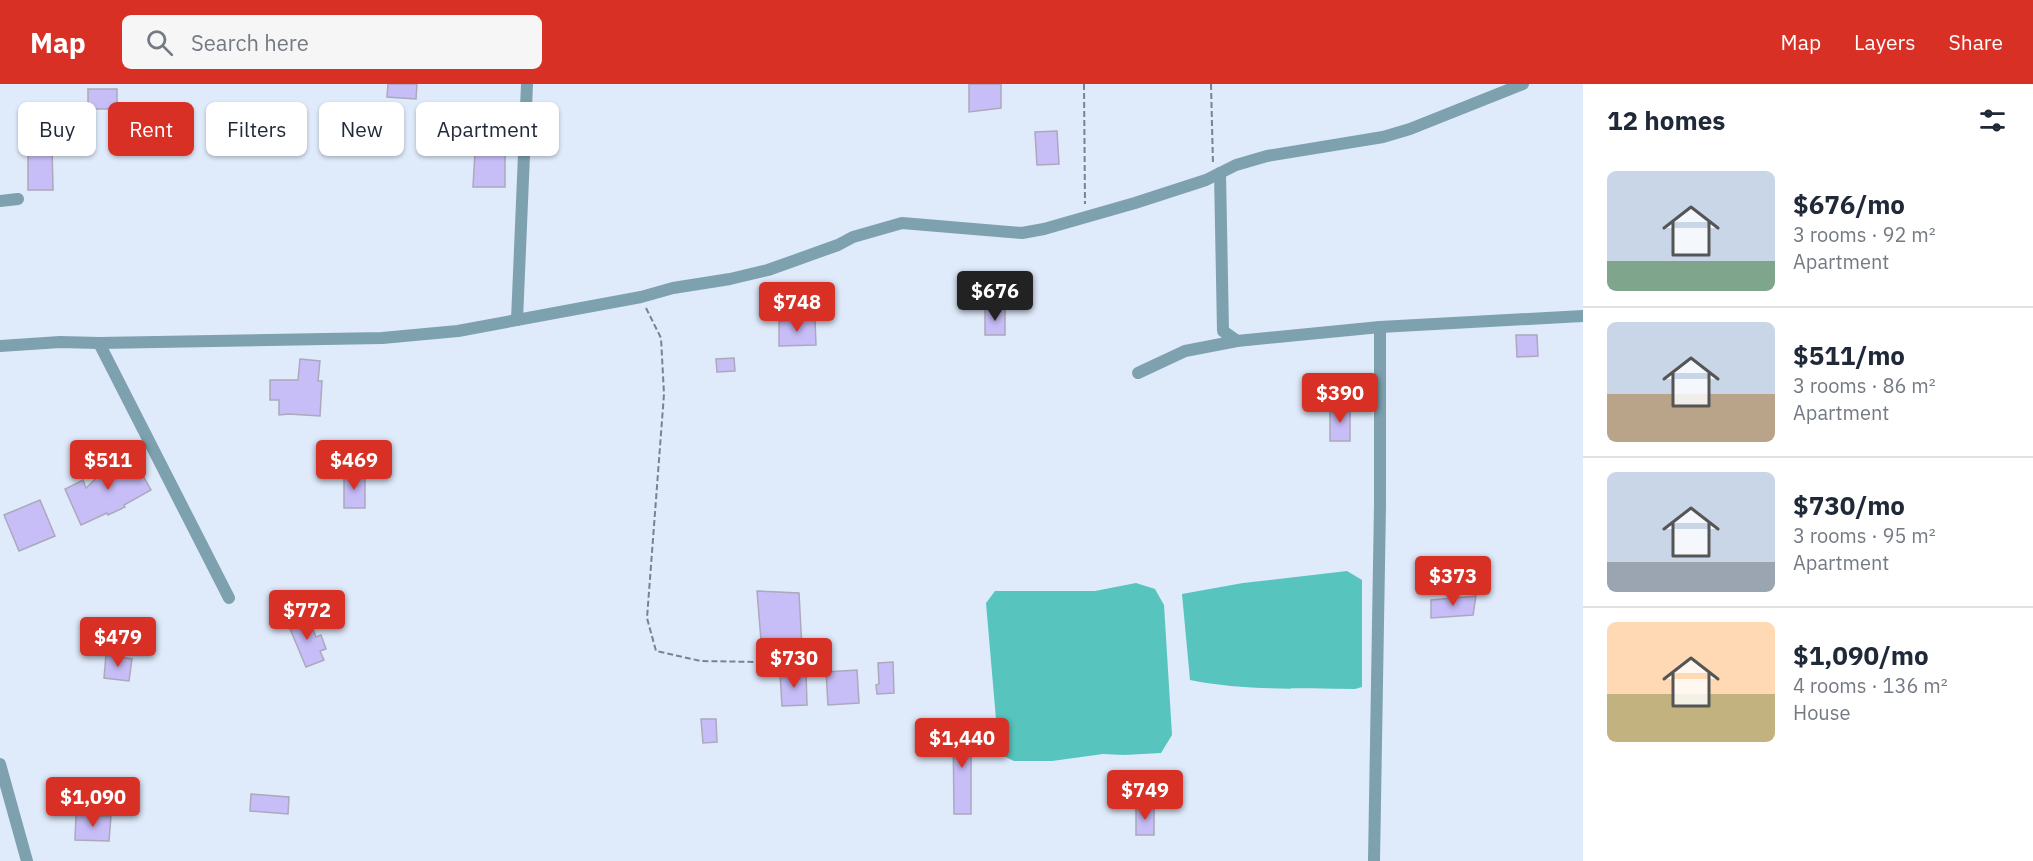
<!DOCTYPE html>
<meta charset="utf-8">
<style>
body{margin:0;font-family:"IBM Plex Sans",sans-serif;background:#f6f6f7;color:#1f2937;height:100vh;display:flex;flex-direction:column;font-size:22px;white-space:nowrap}
*{box-sizing:border-box;margin:0}
p{font-size:20px;color:#747a83}
.icon{flex:none;width:33px;height:33px;fill:none;stroke:currentColor;stroke-width:2;stroke-linecap:round;stroke-linejoin:round}
.map{position:relative;flex:1;overflow:hidden}
.side{display:flex;flex-direction:column;background:#fff;width:450px}
.side>*{flex:none}
.banner{position:absolute;left:18px;top:18px;width:570px;height:54px;display:flex;gap:12px}
.price{position:absolute;translate:-50% -51px;padding:0 14px;border-radius:6px;background:#d93025;color:#fff;font-size:20px;line-height:39px;filter:drop-shadow(0 2px 3px #0008)}
.price::after{content:'';position:absolute;left:50%;top:36px;width:18px;height:14px;margin-left:-9px;background:inherit;clip-path:polygon(0 0,100% 0,50% 100%)}
.price.on{background:#222;color:#fff}
ul{padding:0;list-style:none}
li{display:flex;align-items:center;gap:18px;height:150px;padding:0 24px}
li+li{border-top:2px solid #e0e1e3}
li span{display:grid;place-items:center;flex:none;width:168px;height:120px;border-radius:9px;color:#555}
li>.icon{margin-inline-start:auto}
span .icon{width:72px;height:72px;fill:#fffc;stroke-width:1}
li b{font-size:26px}
h2{display:flex;justify-content:space-between;align-items:center;height:72px;padding:0 24px;font-size:26px}
.pill{padding:0 21px;border-radius:9px;background:#fff;box-shadow:0 2px 4px #0004;font-size:21px;line-height:54px}
.pill.on{background:#d93025;color:#fff}
header{display:flex;align-items:center;gap:36px;box-sizing:border-box;height:84px;padding:0 30px;background:#d93025;color:#fff}
header strong{font-size:28px}
nav{display:flex;gap:33px;margin-inline-start:auto;font-size:21px}
.search{width:420px;height:54px;background:#f6f6f7;display:flex;align-items:center;gap:15px;box-sizing:border-box;padding:0 21px;border-radius:9px;color:#747a83;font-size:22px}
main{display:flex;flex:1;min-height:0}
.map>svg:first-child{display:block}
</style>
<header>
<strong>Map</strong>
<div class="search"><svg class="icon" aria-label="search" viewBox="0 0 24 24"><circle cx="10" cy="10" r="6"/><path d="M15 15l6 6"/></svg>Search here</div>
<nav><a>Map</a><a>Layers</a><a>Share</a></nav>
</header>
<main>
<div class="map">
<svg width="1583" height="777" viewBox="0 0 1583 777">
<rect width="100%" height="100%" fill="#dfeafb"/>
<g fill="#58c4be">
<path d="M1347,487L1362,496V603L1355,605C1300,604 1244,607 1190,596L1182,510L1243,499Z"/>
<polygon points="1136,499 1155,505 1164,521 1172,651 1161,669 1124,671 1103,670 1052,677 1014,677 999,670 986,519 995,507 1095,507"/>
</g>
<g fill="#c7bef7" stroke="#aba9bb" stroke-width="1.5">
<polygon points="388,0 417,0 416,15 387,13"/>
<polygon points="969,0 1001,0 1001,24 969,28"/>
<rect x="88" y="5" width="29" height="20"/>
<polygon points="1057,47 1059,80 1037,81 1035,48"/>
<polygon points="474,48 488,49 488,53 505,54 505,103 473,103 475,68 473,68"/>
<polygon points="52,62 53,106 28,106 28,63"/>
<rect x="985" y="224" width="20" height="27"/>
<polygon points="815,235 816,261 779,262 779,237"/>
<polygon points="1516,251 1537,251 1538,272 1517,273"/>
<polygon points="734,274 735,287 717,288 716,275"/>
<polygon points="300,275 320,277 318,297 322,297 320,332 289,330 279,331 279,316 270,316 270,296 298,296"/>
<rect x="1330" y="323" width="20" height="34"/>
<polygon points="132,372 151,406 124,421 125,423 108,431 107,429 81,441 65,405 83,396 86,404 108,383 108,385"/>
<rect x="344" y="391" width="21" height="33"/>
<polygon points="40,416 55,452 19,467 4,431"/>
<polygon points="1474,475 1476,492 1431,495 1431,479"/>
<polygon points="757,507 799,509 802,565 762,569"/>
<polygon points="1476,512 1473,531 1431,534 1431,516"/>
<polygon points="308,532 316,553 321,551 326,565 320,567 324,576 306,583 288,540"/>
<polygon points="106,571 132,575 129,597 104,594"/>
<polygon points="893,578 894,609 877,610 876,601 879,600 878,579"/>
<polygon points="857,586 859,619 828,621 826,588"/>
<polygon points="806,587 807,621 782,622 780,589"/>
<polygon points="701,635 716,635 717,658 703,659"/>
<polygon points="953,640 971,640 971,730 954,730"/>
<polygon points="251,710 289,713 288,730 250,727"/>
<polygon points="1154,721 1154,751 1136,751 1136,724"/>
<polygon points="76,731 111,732 109,757 75,756"/>
</g>
<g fill="none" stroke-linecap="round" stroke-linejoin="round">
<g stroke="#7b828d" stroke-width="2" stroke-dasharray="6 3" stroke-linecap="butt">
<polyline points="1084,0 1085,120"/>
<polyline points="1211,0 1213,80"/>
<polyline points="646,224 661,254 664,310 647,534 656,567 701,577 812,579"/>
</g>
<g stroke="#7da1af" stroke-width="12">
<polyline points="1220,89 1223,247 1237,257 1380,243 1583,232"/>
<polyline points="0,117 18,115"/>
<polyline points="517,236 527,0"/>
<polyline points="99,259 229,514"/>
<polyline points="0,262 60,258 99,259 382,254 458,247 641,213 673,204 730,195 768,186 838,161 853,153 902,139 1022,149 1044,145 1135,119 1206,96 1236,81 1267,72 1383,53 1410,45 1523,0"/>
<polyline points="1138,289 1185,267 1237,257"/>
<polyline points="0,680 27,777"/>
<polyline points="1374,777 1380,421 1380,243"/>
</g>
</g>
</svg>
<b class="price on" style="left:995px;top:238px">$676</b>
<b class="price" style="left:797px;top:249px">$748</b>
<b class="price" style="left:1340px;top:340px">$390</b>
<b class="price" style="left:108px;top:407px">$511</b>
<b class="price" style="left:354px;top:407px">$469</b>
<b class="price" style="left:1453px;top:523px">$373</b>
<b class="price" style="left:307px;top:557px">$772</b>
<b class="price" style="left:118px;top:584px">$479</b>
<b class="price" style="left:794px;top:605px">$730</b>
<b class="price" style="left:962px;top:685px">$1,440</b>
<b class="price" style="left:1145px;top:737px">$749</b>
<b class="price" style="left:93px;top:744px">$1,090</b>
<div class="banner">
<a class="pill">Buy</a>
<a class="pill on">Rent</a>
<a class="pill">Filters</a>
<a class="pill">New</a>
<a class="pill">Apartment</a>
</div>
</div>
<section class="side">
<h2>12 homes<svg class="icon" aria-label="filters" viewBox="0 0 24 24"><path d="M4 7h16M4 17h16"/><circle cx="9" cy="7" r="2"/><circle cx="15" cy="17" r="2"/></svg></h2>
<ul>
<li><span style="background:linear-gradient(#c9d6e8 75%,#7fa58c 0)"><svg class="icon" aria-label="home" viewBox="0 0 24 24"><path d="M3 11l9-7 9 7M6 9v11h12V9"/></svg></span><div><b>$676/mo</b><p>3 rooms · 92 m²</p><p>Apartment</p></div></li>
<li><span style="background:linear-gradient(#c9d6e8 60%,#b9a48a 0)"><svg class="icon" aria-label="home" viewBox="0 0 24 24"><path d="M3 11l9-7 9 7M6 9v11h12V9"/></svg></span><div><b>$511/mo</b><p>3 rooms · 86 m²</p><p>Apartment</p></div></li>
<li><span style="background:linear-gradient(#c9d6e8 75%,#9aa5b1 0)"><svg class="icon" aria-label="home" viewBox="0 0 24 24"><path d="M3 11l9-7 9 7M6 9v11h12V9"/></svg></span><div><b>$730/mo</b><p>3 rooms · 95 m²</p><p>Apartment</p></div></li>
<li><span style="background:linear-gradient(#ffd9b3 60%,#c2b280 0)"><svg class="icon" aria-label="home" viewBox="0 0 24 24"><path d="M3 11l9-7 9 7M6 9v11h12V9"/></svg></span><div><b>$1,090/mo</b><p>4 rooms · 136 m²</p><p>House</p></div></li>
</ul>
</section>
</main>
